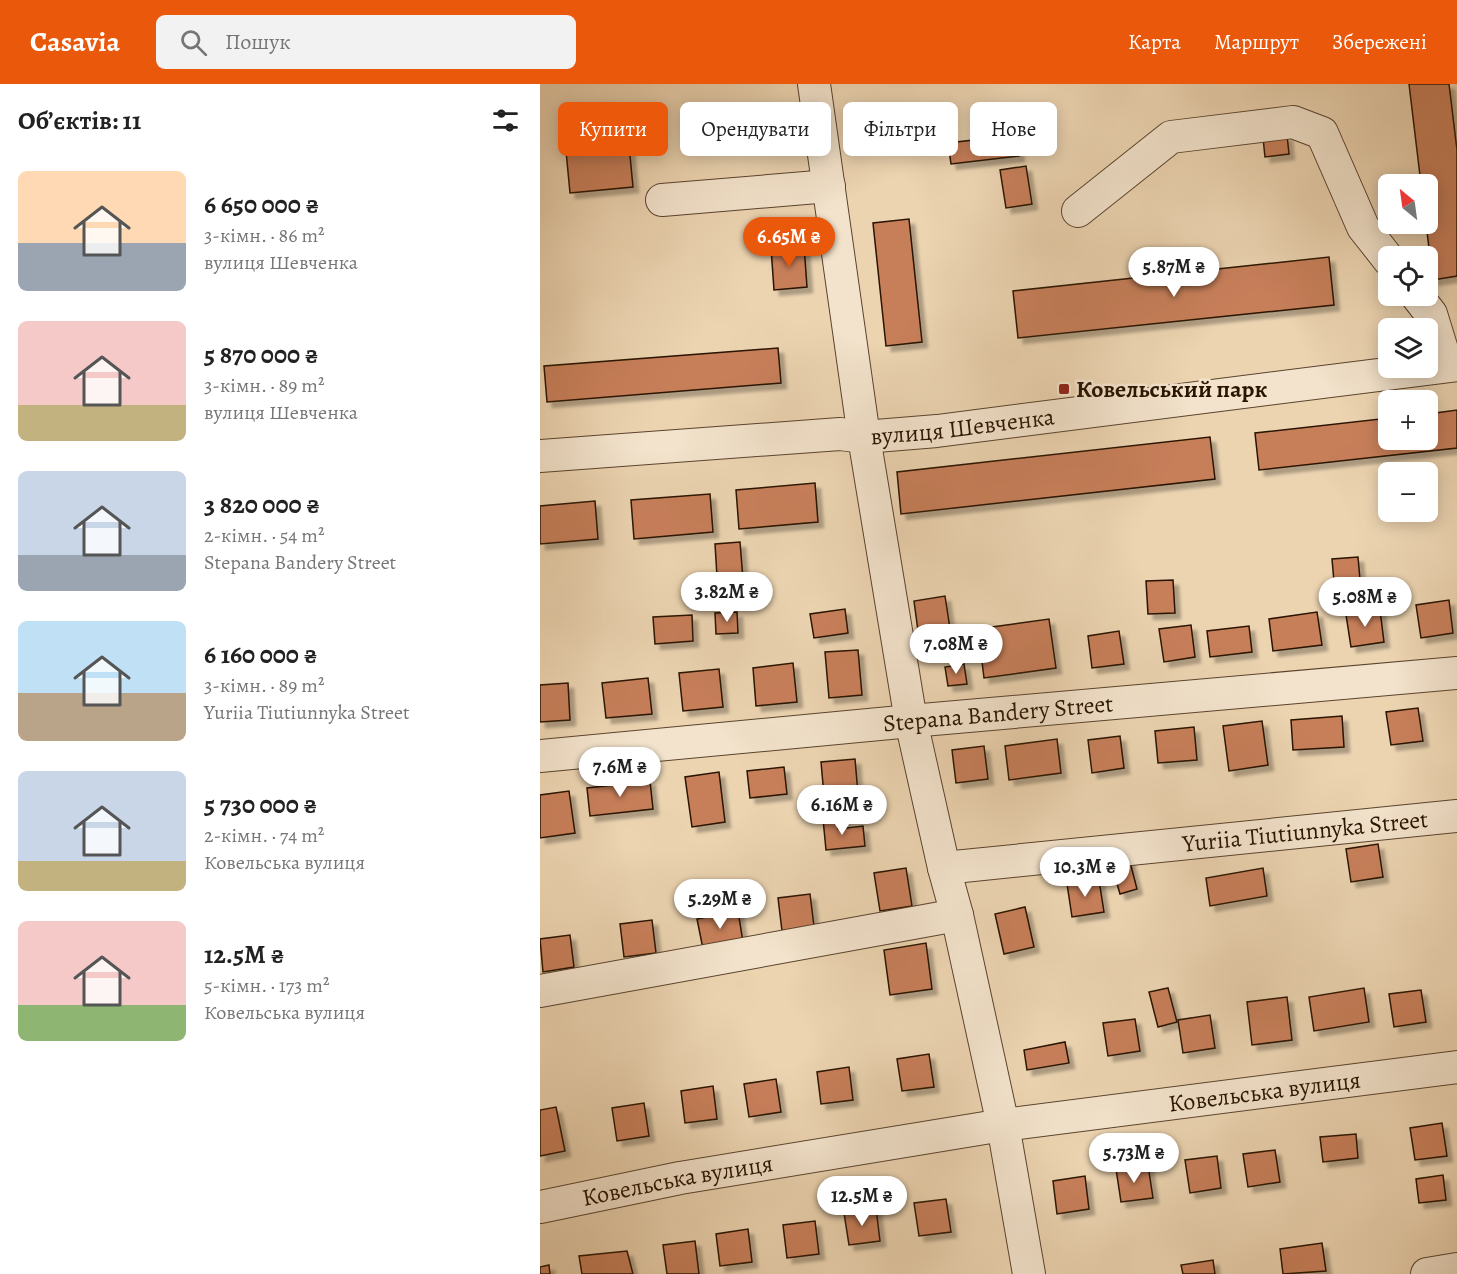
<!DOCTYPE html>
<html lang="uk">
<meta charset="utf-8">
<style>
body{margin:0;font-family:Alegreya,serif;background:#f2f2f2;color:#222;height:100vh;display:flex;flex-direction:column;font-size:22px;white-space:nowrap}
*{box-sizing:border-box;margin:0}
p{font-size:20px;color:#767676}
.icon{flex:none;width:33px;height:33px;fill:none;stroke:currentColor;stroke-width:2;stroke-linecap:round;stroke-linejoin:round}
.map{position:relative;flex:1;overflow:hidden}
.side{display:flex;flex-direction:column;background:#fff;width:540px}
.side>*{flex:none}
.banner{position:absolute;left:18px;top:18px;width:570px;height:54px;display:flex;gap:12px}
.needle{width:39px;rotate:331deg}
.controls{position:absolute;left:838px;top:90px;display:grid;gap:12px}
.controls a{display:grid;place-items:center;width:60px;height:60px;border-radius:9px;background:#fff;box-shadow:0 3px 15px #0003;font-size:30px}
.price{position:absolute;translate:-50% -51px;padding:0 14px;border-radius:21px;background:#fff;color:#222;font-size:20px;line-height:39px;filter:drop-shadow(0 2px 3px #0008)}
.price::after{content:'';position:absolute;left:50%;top:36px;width:18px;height:14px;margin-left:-9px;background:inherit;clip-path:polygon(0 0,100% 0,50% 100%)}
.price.active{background:#ea580c;color:#fff}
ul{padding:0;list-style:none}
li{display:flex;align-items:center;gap:18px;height:150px;padding:0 18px}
li span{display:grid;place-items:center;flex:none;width:168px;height:120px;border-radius:9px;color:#555}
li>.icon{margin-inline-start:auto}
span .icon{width:72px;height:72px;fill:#fffc;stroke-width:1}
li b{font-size:26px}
h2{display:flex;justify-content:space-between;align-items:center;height:72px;padding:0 18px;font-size:26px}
.chip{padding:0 21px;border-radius:9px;background:#fff;box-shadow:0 3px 15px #0003;font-size:21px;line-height:54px}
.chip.active{background:#ea580c;color:#fff}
header{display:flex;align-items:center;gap:36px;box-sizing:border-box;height:84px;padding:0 30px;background:#ea580c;color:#fff}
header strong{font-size:28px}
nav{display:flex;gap:33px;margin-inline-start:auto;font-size:21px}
.search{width:420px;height:54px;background:#f2f2f2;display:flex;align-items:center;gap:15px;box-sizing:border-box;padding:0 21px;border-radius:9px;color:#767676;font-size:22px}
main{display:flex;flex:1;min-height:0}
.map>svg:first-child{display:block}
</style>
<header>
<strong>Casavia</strong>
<div class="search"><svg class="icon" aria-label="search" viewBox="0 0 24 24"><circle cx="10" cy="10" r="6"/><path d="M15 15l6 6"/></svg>Пошук</div>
<nav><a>Карта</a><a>Маршрут</a><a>Збережені</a></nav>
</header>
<main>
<section class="side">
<h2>Об’єктів: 11<svg class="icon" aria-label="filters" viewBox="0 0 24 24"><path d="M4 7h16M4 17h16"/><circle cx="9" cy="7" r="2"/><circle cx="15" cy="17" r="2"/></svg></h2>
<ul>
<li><span style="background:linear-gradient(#ffd9b3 60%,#9aa5b1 0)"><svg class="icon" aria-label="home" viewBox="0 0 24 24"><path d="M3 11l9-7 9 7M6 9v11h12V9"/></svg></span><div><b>6 650 000 ₴</b><p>3-кімн. · 86 m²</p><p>вулиця Шевченка</p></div></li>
<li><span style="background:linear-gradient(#f6c9c9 70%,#c2b280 0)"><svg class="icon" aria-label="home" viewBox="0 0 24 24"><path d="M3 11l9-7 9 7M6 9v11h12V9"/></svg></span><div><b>5 870 000 ₴</b><p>3-кімн. · 89 m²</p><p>вулиця Шевченка</p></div></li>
<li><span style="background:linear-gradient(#c9d6e8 70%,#9aa5b1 0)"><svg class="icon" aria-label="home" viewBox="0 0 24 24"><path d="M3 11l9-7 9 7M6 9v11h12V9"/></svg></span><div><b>3 820 000 ₴</b><p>2-кімн. · 54 m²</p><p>Stepana Bandery Street</p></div></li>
<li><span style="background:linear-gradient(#bfe0f5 60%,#b9a48a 0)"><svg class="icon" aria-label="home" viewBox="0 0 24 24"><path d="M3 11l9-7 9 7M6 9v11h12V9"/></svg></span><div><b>6 160 000 ₴</b><p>3-кімн. · 89 m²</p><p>Yuriia Tiutiunnyka Street</p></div></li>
<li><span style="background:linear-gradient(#c9d6e8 75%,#c2b280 0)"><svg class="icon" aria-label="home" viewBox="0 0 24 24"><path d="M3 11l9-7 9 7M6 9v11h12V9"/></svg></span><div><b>5 730 000 ₴</b><p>2-кімн. · 74 m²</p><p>Ковельська вулиця</p></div></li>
<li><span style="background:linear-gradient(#f6c9c9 70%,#8fb573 0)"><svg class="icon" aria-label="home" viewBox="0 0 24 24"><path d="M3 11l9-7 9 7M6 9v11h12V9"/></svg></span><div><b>12.5M ₴</b><p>5-кімн. · 173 m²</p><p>Ковельська вулиця</p></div></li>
</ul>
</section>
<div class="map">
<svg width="917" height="1190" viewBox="0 0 917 1190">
<defs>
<filter id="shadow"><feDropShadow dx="5.5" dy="5.5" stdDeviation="1.5" flood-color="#0004"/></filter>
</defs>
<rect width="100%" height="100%" fill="#ecd4b1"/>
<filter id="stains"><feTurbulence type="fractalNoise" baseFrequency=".00333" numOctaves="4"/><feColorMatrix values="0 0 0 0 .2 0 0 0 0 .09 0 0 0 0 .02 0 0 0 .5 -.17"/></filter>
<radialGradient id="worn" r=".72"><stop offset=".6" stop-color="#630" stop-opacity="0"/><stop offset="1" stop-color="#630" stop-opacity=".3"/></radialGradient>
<g fill="#c77f5a" stroke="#291301" stroke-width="1.5" filter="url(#shadow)">
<polygon points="869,0 909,0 917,66 917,192 893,196 886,140 888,140 888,100 881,100"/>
<polygon points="476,51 479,72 411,80 408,59"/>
<polygon points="747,51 749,70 725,73 723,54"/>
<polygon points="89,61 93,103 30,109 26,67"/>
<polygon points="486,82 492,120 466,124 460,86"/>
<polygon points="369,135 382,258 346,262 333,139"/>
<polygon points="264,161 267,203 234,206 231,164"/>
<polygon points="789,173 794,221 478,254 473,207"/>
<polygon points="238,264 241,299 7,318 4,282"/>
<polygon points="917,326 917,364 719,386 715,349 849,334 849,356 888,356 888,330"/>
<polygon points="670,353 675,395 361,430 357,388"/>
<polygon points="275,399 278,438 199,445 196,406"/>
<polygon points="170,410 173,448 94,455 91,416"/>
<polygon points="55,417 58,455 0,460 0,422"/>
<polygon points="200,458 204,507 178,509 175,460"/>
<polygon points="818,473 822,518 796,521 792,475"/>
<polygon points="633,496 635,529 608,530 606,497"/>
<polygon points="405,512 413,564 381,569 374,517"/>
<polygon points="909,516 913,549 881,554 876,521"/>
<polygon points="305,525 308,549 274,554 270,530"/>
<polygon points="840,526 844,558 811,563 806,531"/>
<polygon points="197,528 198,549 176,550 175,529"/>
<polygon points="777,528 782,561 733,567 729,535"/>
<polygon points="152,531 153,557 115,560 113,533"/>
<polygon points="509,535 516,584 444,594 438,545"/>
<polygon points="651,541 655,573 624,578 619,545"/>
<polygon points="709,542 712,568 670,573 667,547"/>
<polygon points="579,547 584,580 552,584 548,552"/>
<polygon points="318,566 322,611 289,614 285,568"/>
<polygon points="253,579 257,618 216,622 213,584"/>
<polygon points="424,580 427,600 408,602 405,583"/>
<polygon points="179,585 183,623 143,627 139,589"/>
<polygon points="108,594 112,630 66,634 62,599"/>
<polygon points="28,599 30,636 0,638 0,601"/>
<polygon points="878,624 883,657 851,661 846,628"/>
<polygon points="802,632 804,663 753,666 751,636"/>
<polygon points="722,637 728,681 689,687 683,642"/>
<polygon points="654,643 657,676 618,679 615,647"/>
<polygon points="580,652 584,684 552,689 548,656"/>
<polygon points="517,655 521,689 469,696 465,662"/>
<polygon points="444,662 448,695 416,699 412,666"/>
<polygon points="315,675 319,721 285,723 281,678"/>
<polygon points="244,683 247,710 210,714 207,687"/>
<polygon points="179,688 185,738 152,743 145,693"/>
<polygon points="110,697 113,725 50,732 47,704"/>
<polygon points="29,707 35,749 0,754 0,711"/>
<polygon points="297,734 298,745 323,742 325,762 286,766 283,735"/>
<polygon points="838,760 843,793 811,798 806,765"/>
<polygon points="589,774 597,805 580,810 571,779"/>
<polygon points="366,784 372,822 340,827 334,789"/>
<polygon points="723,784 727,812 670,822 666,794"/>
<polygon points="559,796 564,828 532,833 527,800"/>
<polygon points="270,810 274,842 242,847 238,814"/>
<polygon points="485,823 494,863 464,870 455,830"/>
<polygon points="198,827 203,858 163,865 157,835"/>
<polygon points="112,836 116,869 84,873 80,840"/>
<polygon points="30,851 34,883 3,888 0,855"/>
<polygon points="386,859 392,905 350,911 344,866"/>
<polygon points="628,904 637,938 618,943 609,908"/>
<polygon points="824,904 829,938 774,947 769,913"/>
<polygon points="881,906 886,938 854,943 849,910"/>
<polygon points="747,913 752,956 712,961 707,918"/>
<polygon points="670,931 675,964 643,969 638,936"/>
<polygon points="595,935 600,967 568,972 563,939"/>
<polygon points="525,958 529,979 487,986 484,966"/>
<polygon points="389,970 394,1003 362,1007 357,975"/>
<polygon points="309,983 313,1016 281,1020 277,988"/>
<polygon points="236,995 241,1028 209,1033 204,1000"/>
<polygon points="173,1002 177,1035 145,1039 141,1007"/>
<polygon points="104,1019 109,1052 77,1057 72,1024"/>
<polygon points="16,1023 25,1067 0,1072 0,1026"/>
<polygon points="902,1039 907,1072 875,1076 870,1044"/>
<polygon points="816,1050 818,1074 783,1078 780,1053"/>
<polygon points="735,1066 740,1098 708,1103 703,1070"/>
<polygon points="677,1072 681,1104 650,1109 645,1076"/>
<polygon points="608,1081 613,1114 581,1118 576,1085"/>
<polygon points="903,1091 906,1116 879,1119 876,1095"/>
<polygon points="545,1092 549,1125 517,1130 513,1097"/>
<polygon points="406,1115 411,1148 379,1152 374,1119"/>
<polygon points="336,1124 340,1157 309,1161 304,1129"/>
<polygon points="275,1137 279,1170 247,1174 243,1141"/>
<polygon points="208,1145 212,1178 180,1182 176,1150"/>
<polygon points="155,1157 159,1190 127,1190 123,1161"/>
<polygon points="782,1159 786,1187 743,1190 740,1165"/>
<polygon points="87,1167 93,1190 42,1190 39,1172"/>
<polygon points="673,1176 675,1190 643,1190 641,1181"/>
<polygon points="9,1181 10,1190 0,1190 0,1183"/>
</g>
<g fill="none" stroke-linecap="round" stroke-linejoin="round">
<g stroke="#5a432d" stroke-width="34">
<g id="minor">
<polyline points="274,0 324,353 371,637 404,784 417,831 463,1041 489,1190"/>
<polyline points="122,116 289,102"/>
<polyline points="538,127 631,53 753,38 782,49 823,143 849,176"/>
<polyline points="877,212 891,230 907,282"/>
<path id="s1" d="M0,372L300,350L324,353L397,347L917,281"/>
<path id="s2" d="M0,672L371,637L917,589"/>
<path id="s3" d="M404,784L917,732"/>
<polyline points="0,907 417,831"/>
<path id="s4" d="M0,1123L140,1094L463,1041L917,983"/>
<polyline points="887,1190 917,1185"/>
</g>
</g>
<use href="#minor" stroke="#f3e3cc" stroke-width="32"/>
</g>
<rect fill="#8f2418" stroke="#f3e3cc" stroke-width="2" x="518" y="299" width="12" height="12" rx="3"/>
<g text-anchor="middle" stroke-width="5" stroke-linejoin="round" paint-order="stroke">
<g font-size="24" font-weight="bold" fill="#291301" stroke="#f3e3cc" text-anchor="start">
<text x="536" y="313">Ковельський парк</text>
</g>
<g font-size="24" fill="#291301" stroke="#f3e3cc">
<text dy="8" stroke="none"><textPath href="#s1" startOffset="424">вулиця Шевченка</textPath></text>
<text dy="8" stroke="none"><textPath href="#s2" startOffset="460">Stepana Bandery Street</textPath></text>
<text dy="8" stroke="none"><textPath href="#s3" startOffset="363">Yuriia Tiutiunnyka Street</textPath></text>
<text dy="8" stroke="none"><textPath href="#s4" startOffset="734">Ковельська вулиця</textPath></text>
<text dy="8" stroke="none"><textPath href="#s4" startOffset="140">Ковельська вулиця</textPath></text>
</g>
</g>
<rect width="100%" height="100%" filter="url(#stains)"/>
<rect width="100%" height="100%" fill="url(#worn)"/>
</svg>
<div class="controls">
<a><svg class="needle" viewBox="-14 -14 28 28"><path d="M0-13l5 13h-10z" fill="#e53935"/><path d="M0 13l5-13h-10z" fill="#767676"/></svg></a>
<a><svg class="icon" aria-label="locate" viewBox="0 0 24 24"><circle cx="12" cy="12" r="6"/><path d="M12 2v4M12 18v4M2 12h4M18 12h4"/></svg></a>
<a><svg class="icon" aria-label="layers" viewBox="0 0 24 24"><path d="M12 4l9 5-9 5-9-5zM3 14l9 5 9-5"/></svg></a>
<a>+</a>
<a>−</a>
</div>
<b class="price active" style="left:249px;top:184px">6.65M ₴</b>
<b class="price" style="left:634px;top:214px">5.87M ₴</b>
<b class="price" style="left:187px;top:539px">3.82M ₴</b>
<b class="price" style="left:825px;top:544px">5.08M ₴</b>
<b class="price" style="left:416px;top:591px">7.08M ₴</b>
<b class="price" style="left:80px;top:714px">7.6M ₴</b>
<b class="price" style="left:302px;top:752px">6.16M ₴</b>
<b class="price" style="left:545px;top:814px">10.3M ₴</b>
<b class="price" style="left:180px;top:846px">5.29M ₴</b>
<b class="price" style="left:594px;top:1100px">5.73M ₴</b>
<b class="price" style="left:322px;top:1143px">12.5M ₴</b>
<div class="banner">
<a class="chip active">Купити</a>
<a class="chip">Орендувати</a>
<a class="chip">Фільтри</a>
<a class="chip">Нове</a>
</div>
</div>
</main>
